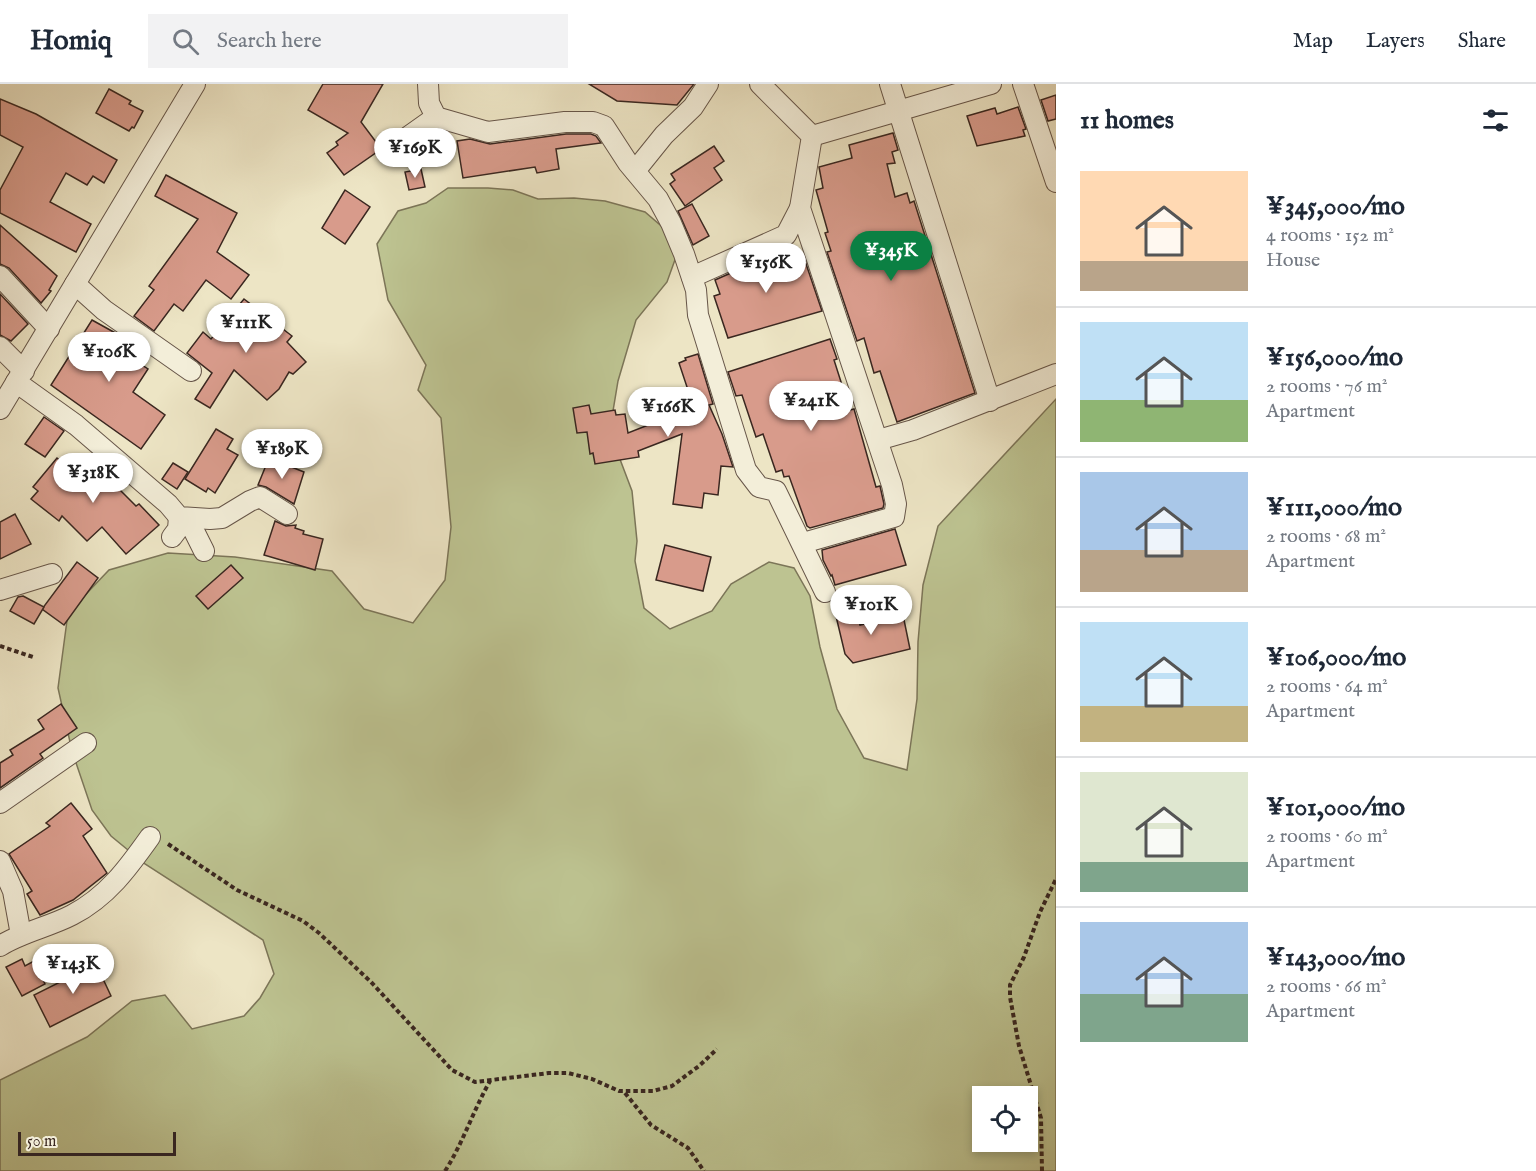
<!DOCTYPE html>
<meta charset="utf-8">
<style>
body{margin:0;font-family:"IM FELL English",serif;background:#f2f2f3;color:#1f2937;height:100vh;display:flex;flex-direction:column;font-size:22px;white-space:nowrap}
*{box-sizing:border-box;margin:0}
p{font-size:20px;color:#747a83}
.icon{flex:none;width:33px;height:33px;fill:none;stroke:currentColor;stroke-width:2;stroke-linecap:round;stroke-linejoin:round}
.map{position:relative;flex:1;overflow:hidden}
.drawer{display:flex;flex-direction:column;background:#fff;width:480px}
.drawer>*{flex:none}
.fabs{position:absolute;left:972px;top:1002px;display:grid;gap:12px}
.fabs a{display:grid;place-items:center;width:66px;height:66px;border-radius:0px;background:#fff;box-shadow:0 3px 9px #0003;font-size:30px}
.scale{position:absolute;left:18px;bottom:15px;width:158px;box-sizing:border-box;padding-left:6px;border:3px solid #3a2720;border-top:0;font-size:16px;line-height:21px;white-space:nowrap;color:#3a2720;-webkit-text-stroke:4px #f3eed9;paint-order:stroke}
.price{position:absolute;translate:-50% -51px;padding:0 14px;border-radius:21px;background:#fff;color:#222;font-size:20px;line-height:39px;filter:drop-shadow(0 2px 3px #0008)}
.price::after{content:'';position:absolute;left:50%;top:36px;width:18px;height:14px;margin-left:-9px;background:inherit;clip-path:polygon(0 0,100% 0,50% 100%)}
.price.current{background:#0b8043;color:#fff}
ul{padding:0;list-style:none}
li{display:flex;align-items:center;gap:18px;height:150px;padding:0 24px}
li+li{border-top:2px solid #e0e1e3}
li span{display:grid;place-items:center;flex:none;width:168px;height:120px;border-radius:0px;color:#555}
li>.icon{margin-inline-start:auto}
span .icon{width:72px;height:72px;fill:#fffc;stroke-width:1}
li b{font-size:26px}
h2{display:flex;justify-content:space-between;align-items:center;height:72px;padding:0 24px;font-size:26px}
header{display:flex;align-items:center;gap:36px;box-sizing:border-box;height:84px;padding:0 30px;background:#fff;border-bottom:2px solid #e0e1e3}
header strong{font-size:28px}
nav{display:flex;gap:33px;margin-inline-start:auto;font-size:21px}
.search{width:420px;height:54px;background:#f2f2f3;display:flex;align-items:center;gap:15px;box-sizing:border-box;padding:0 21px;border-radius:0px;color:#747a83;font-size:22px}
main{display:flex;flex:1;min-height:0}
.map>svg:first-child{display:block}
</style>
<header>
<strong>Homiq</strong>
<div class="search"><svg class="icon" aria-label="search" viewBox="0 0 24 24"><circle cx="10" cy="10" r="6"/><path d="M15 15l6 6"/></svg>Search here</div>
<nav><a>Map</a><a>Layers</a><a>Share</a></nav>
</header>
<main>
<div class="map">
<svg width="1056" height="1087" viewBox="0 0 1056 1087">
<rect width="100%" height="100%" fill="#ede5c5"/>
<filter id="stains"><feTurbulence type="fractalNoise" baseFrequency=".00333" numOctaves="4"/><feColorMatrix values="0 0 0 0 .2 0 0 0 0 .09 0 0 0 0 .02 0 0 0 .5 -.17"/></filter>
<radialGradient id="worn" r=".72"><stop offset=".6" stop-color="#630" stop-opacity="0"/><stop offset="1" stop-color="#630" stop-opacity=".3"/></radialGradient>
<path fill="#bdc391" stroke="#7c7558" stroke-width="1.5" fill-rule="evenodd" d="M448,104H488L513,106L538,115L574,114L605,117L645,128L681,159L667,198L636,236L618,297L613,327L618,370L632,407L637,457L635,477L644,524L670,545L712,527L731,500L769,478L794,484L810,512L820,563L837,625L864,674L907,686L917,615L918,558L923,501L938,442L1056,315V1087H0V996L87,953L132,917L165,911L192,945L244,932L260,914L274,890L263,856L145,780L111,752L92,726L72,667L58,604L68,529L109,486L168,469L235,473L332,487L364,525L413,539L445,496L451,443L441,334L418,306L426,281L388,216L377,160L398,127L426,119ZM982,1012H1028V1058H982Z"/>
<g fill="#d89b8b" stroke="#3a2720" stroke-width="1.5">
<polygon points="323,0 383,0 361,38 385,70 376,66 377,68 344,91 327,69 338,61 336,58 348,49 308,26"/>
<polygon points="589,0 694,0 677,21 617,17"/>
<polygon points="109,5 131,17 129,20 143,27 134,44 132,43 129,47 96,29"/>
<polygon points="1056,11 1056,35 1048,37 1041,16"/>
<polygon points="0,15 36,30 117,76 104,99 93,92 87,101 66,89 50,118 91,140 76,168 0,129 0,106 23,63 0,51"/>
<polygon points="1018,23 1026,45 1023,46 1025,52 977,62 967,32 995,24 997,30"/>
<polygon points="893,49 898,66 892,68 895,79 887,80 895,113 907,109 910,119 914,117 975,309 897,338 880,287 874,289 864,254 857,257 827,168 831,167 825,149 828,148 816,106 823,104 819,83 852,74 849,61"/>
<polygon points="566,50 591,50 596,52 601,59 556,65 559,85 537,89 535,83 463,94 457,57 470,55 490,60"/>
<polygon points="714,62 724,77 714,84 722,96 685,122 670,100 675,96 671,90"/>
<polygon points="421,85 425,103 409,106 405,88"/>
<polygon points="166,91 237,129 217,168 249,191 231,215 206,196 183,227 174,220 154,247 134,232 154,206 149,202 198,135 155,112"/>
<polygon points="345,106 370,123 345,160 322,144"/>
<polygon points="692,120 709,152 693,161 678,127"/>
<polygon points="0,141 57,192 49,206 51,207 41,219 9,184 0,180"/>
<polygon points="796,164 799,176 804,174 822,227 728,254 714,212 720,210 715,196 767,173"/>
<polygon points="0,210 28,240 11,257 0,251"/>
<polygon points="244,215 292,252 287,258 306,278 293,290 289,288 279,305 267,316 234,286 210,324 195,315 212,289 187,269 203,248 211,255"/>
<polygon points="92,236 119,251 147,272 142,281 148,285 133,308 165,331 141,365 51,301"/>
<polygon points="830,255 837,275 834,276 850,326 854,325 876,403 880,402 884,420 883,424 810,444 807,442 789,392 784,393 782,386 776,388 763,350 756,353 742,311 736,312 728,288"/>
<polygon points="698,270 713,320 709,321 722,350 733,383 721,382 718,411 704,409 702,424 673,420 682,350 638,367 639,373 595,380 593,369 590,370 587,348 577,349 573,324 589,321 591,330 615,326 616,331 625,330 628,349 666,334 665,331 681,324 679,320 691,315 679,279 686,276 685,274"/>
<polygon points="44,333 64,347 45,373 25,360"/>
<polygon points="216,345 233,355 227,365 238,371 215,409 208,404 206,408 185,395"/>
<polygon points="57,374 82,394 98,375 113,392 110,396 136,422 139,420 159,441 126,470 102,443 87,457 62,432 59,437 31,415 38,407 33,403"/>
<polygon points="269,374 304,388 294,420 266,403 258,401"/>
<polygon points="173,379 188,388 177,405 162,395"/>
<polygon points="15,430 31,460 0,475 0,438"/>
<polygon points="275,437 286,442 296,441 295,444 304,447 303,450 323,455 315,486 264,471"/>
<polygon points="895,445 906,481 835,501 832,491 831,492 823,476 822,466"/>
<polygon points="665,461 711,473 703,507 656,496"/>
<polygon points="77,478 98,494 64,541 42,525"/>
<polygon points="231,481 243,494 208,525 196,512"/>
<polygon points="23,512 44,523 34,540 10,527 18,513"/>
<polygon points="855,523 860,541 903,531 910,565 853,579 845,570 835,528"/>
<polygon points="61,620 77,644 40,670 43,674 0,704 0,679 13,671 10,666 44,645 38,636"/>
<polygon points="71,719 92,745 83,752 107,789 73,816 40,831 27,810 32,807 9,770 50,742 46,739"/>
<polygon points="22,875 25,882 34,877 45,900 22,912 6,883"/>
<polygon points="96,880 111,912 50,943 34,911"/>
</g>
<g fill="none" stroke-linecap="round" stroke-linejoin="round">
<g stroke="#675649" stroke-width="22">
<g id="minor">
<polyline points="428,0 429,19 436,33 488,48 565,38 593,38 604,42 628,79 658,115 671,139 684,170 696,206 698,231 746,386 759,403 776,407 825,508"/>
<polyline points="760,0 812,52 800,124 892,401 896,420 894,433 803,459"/>
<polyline points="890,0 990,317"/>
<polyline points="1023,0 1056,98"/>
<polyline points="812,52 991,0"/>
<polyline points="405,55 436,33"/>
<polyline points="635,87 664,51 693,23 708,0"/>
<polyline points="0,192 49,245"/>
<polyline points="692,193 786,151 800,124"/>
<polyline points="75,200 104,226 191,287"/>
<polyline points="0,263 24,287"/>
<polyline points="16,298 76,341 168,420 179,433 210,435 222,434 250,417 260,413 287,430"/>
<polyline points="0,325 195,0"/>
<polyline points="878,356 913,346 1056,290"/>
<polyline points="172,453 178,445 179,433 192,443 204,467"/>
<polyline points="0,506 52,490"/>
<polyline points="0,719 86,659"/>
<polyline points="0,777 13,807 21,851"/>
<path d="M0,862C22,848 49,843 72,831C107,813 128,784 150,753"/>
</g>
</g>
<g stroke="#3a2720" stroke-width="4" stroke-dasharray="4.5 3" stroke-linecap="butt">
<polyline points="0,562 33,573"/>
<polyline points="168,760 237,806 303,837 319,849 371,898 452,986 475,998 549,989 568,989 592,995 619,1007 653,1007 672,1002 699,982 717,965"/>
<polyline points="625,1009 651,1041 688,1064 704,1087"/>
<path d="M445,1087C463,1059 473,1027 490,997"/>
<polyline points="1042,1087 1041,1034 1019,962 1010,913 1010,901 1024,873 1040,828 1056,795"/>
</g>
<use href="#minor" stroke="#f3eed9" stroke-width="20"/>
</g>
<rect width="100%" height="100%" filter="url(#stains)"/>
<rect width="100%" height="100%" fill="url(#worn)"/>
</svg>
<div class="fabs">
<a><svg class="icon" aria-label="locate" viewBox="0 0 24 24"><circle cx="12" cy="12" r="6"/><path d="M12 2v4M12 18v4M2 12h4M18 12h4"/></svg></a>
</div>
<div class="scale">50 m</div>
<b class="price" style="left:415px;top:95px">¥169K</b>
<b class="price current" style="left:891px;top:198px">¥345K</b>
<b class="price" style="left:766px;top:210px">¥156K</b>
<b class="price" style="left:246px;top:270px">¥111K</b>
<b class="price" style="left:109px;top:299px">¥106K</b>
<b class="price" style="left:811px;top:348px">¥241K</b>
<b class="price" style="left:668px;top:354px">¥166K</b>
<b class="price" style="left:282px;top:396px">¥189K</b>
<b class="price" style="left:93px;top:420px">¥318K</b>
<b class="price" style="left:871px;top:552px">¥101K</b>
<b class="price" style="left:73px;top:911px">¥143K</b>
</div>
<section class="drawer">
<h2>11 homes<svg class="icon" aria-label="filters" viewBox="0 0 24 24"><path d="M4 7h16M4 17h16"/><circle cx="9" cy="7" r="2"/><circle cx="15" cy="17" r="2"/></svg></h2>
<ul>
<li><span style="background:linear-gradient(#ffd9b3 75%,#b9a48a 0)"><svg class="icon" aria-label="home" viewBox="0 0 24 24"><path d="M3 11l9-7 9 7M6 9v11h12V9"/></svg></span><div><b>¥345,000/mo</b><p>4 rooms · 152 m²</p><p>House</p></div></li>
<li><span style="background:linear-gradient(#bfe0f5 65%,#8fb573 0)"><svg class="icon" aria-label="home" viewBox="0 0 24 24"><path d="M3 11l9-7 9 7M6 9v11h12V9"/></svg></span><div><b>¥156,000/mo</b><p>2 rooms · 76 m²</p><p>Apartment</p></div></li>
<li><span style="background:linear-gradient(#a9c7e8 65%,#b9a48a 0)"><svg class="icon" aria-label="home" viewBox="0 0 24 24"><path d="M3 11l9-7 9 7M6 9v11h12V9"/></svg></span><div><b>¥111,000/mo</b><p>2 rooms · 68 m²</p><p>Apartment</p></div></li>
<li><span style="background:linear-gradient(#bfe0f5 70%,#c2b280 0)"><svg class="icon" aria-label="home" viewBox="0 0 24 24"><path d="M3 11l9-7 9 7M6 9v11h12V9"/></svg></span><div><b>¥106,000/mo</b><p>2 rooms · 64 m²</p><p>Apartment</p></div></li>
<li><span style="background:linear-gradient(#dfe7d0 75%,#7fa58c 0)"><svg class="icon" aria-label="home" viewBox="0 0 24 24"><path d="M3 11l9-7 9 7M6 9v11h12V9"/></svg></span><div><b>¥101,000/mo</b><p>2 rooms · 60 m²</p><p>Apartment</p></div></li>
<li><span style="background:linear-gradient(#a9c7e8 60%,#7fa58c 0)"><svg class="icon" aria-label="home" viewBox="0 0 24 24"><path d="M3 11l9-7 9 7M6 9v11h12V9"/></svg></span><div><b>¥143,000/mo</b><p>2 rooms · 66 m²</p><p>Apartment</p></div></li>
</ul>
</section>
</main>
